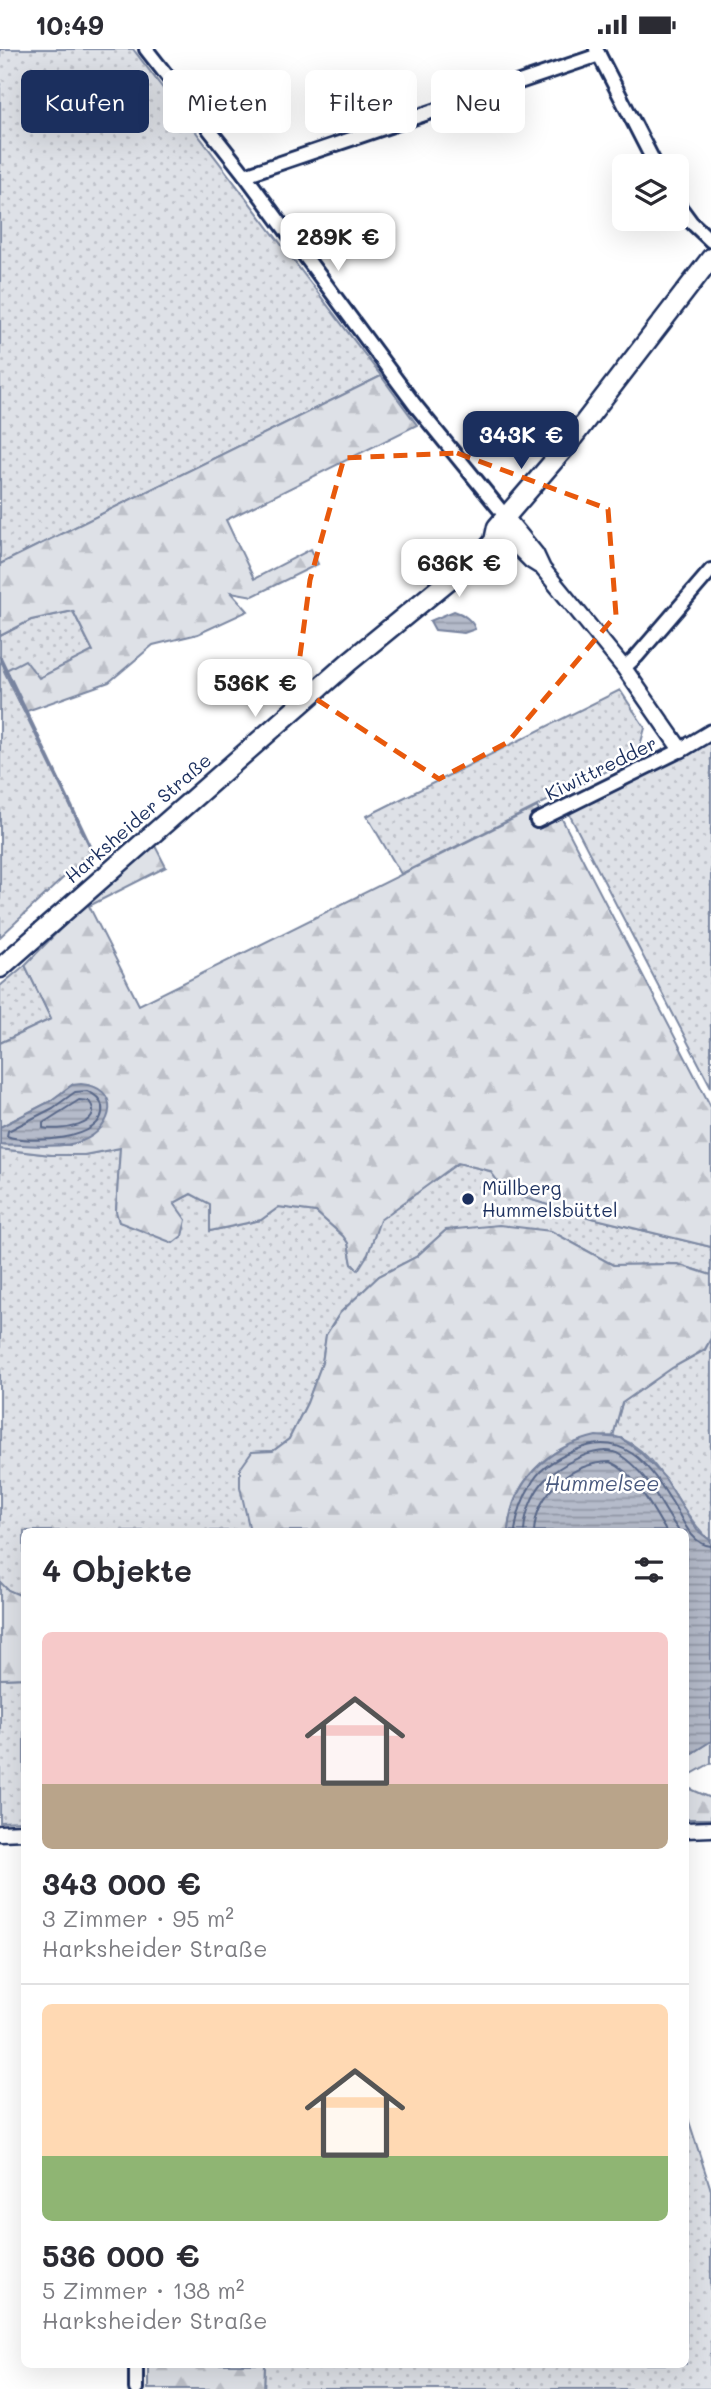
<!DOCTYPE html>
<html lang="de">
<meta charset="utf-8">
<style>
body{margin:0;font-family:Mali,sans-serif;background:#f2f2f3;color:#2b2b33;height:100vh;display:flex;flex-direction:column;font-size:26px;white-space:nowrap}
*{box-sizing:border-box;margin:0}
p{font-size:23px;color:#7c7c81}
.icon{flex:none;width:38px;height:38px;fill:none;stroke:currentColor;stroke-width:2;stroke-linecap:round;stroke-linejoin:round}
.map{position:relative;flex:1;overflow:hidden}
.details{position:absolute;left:21px;top:1479px;width:668px;height:840px;display:flex;flex-direction:column;background:#fff;border-radius:10px;box-shadow:0 7px 28px #0002}
.details>*{flex:none}
.top-card{position:absolute;left:21px;top:21px;width:670px;height:63px;display:flex;gap:14px}
.tools{position:absolute;left:612px;top:105px;display:grid;gap:14px}
.tools a{display:grid;place-items:center;width:77px;height:77px;border-radius:10px;background:#fff;box-shadow:0 7px 28px #0002;font-size:35px}
.price{position:absolute;translate:-50% -60px;padding:0 16px;border-radius:14px;background:#fff;color:#222;font-size:23px;line-height:46px;filter:drop-shadow(0 2px 4px #0008)}
.price::after{content:'';position:absolute;left:50%;top:42px;width:21px;height:16px;margin-left:-10px;background:inherit;clip-path:polygon(0 0,100% 0,50% 100%)}
.price.current{background:#1b2f5e;color:#fff}
ul{padding:0;list-style:none}
li{display:grid;align-content:center;gap:14px;height:371px;padding:0 21px}
li+li{border-top:2px solid #e1e1e2}
li span{display:grid;place-items:center;height:217px;border-radius:10px;color:#555}
li>.icon{margin-inline-start:auto}
span .icon{width:126px;height:126px;fill:#fffc;stroke-width:1}
li b{font-size:30px}
h2{display:flex;justify-content:space-between;align-items:center;height:84px;padding:0 21px;font-size:30px}
.pill{padding:0 24px;border-radius:10px;background:#fff;box-shadow:0 7px 28px #0002;font-size:24px;line-height:63px}
.pill.current{background:#1b2f5e;color:#fff}
.status{display:flex;justify-content:space-between;align-items:center;height:49px;padding:0 35px;background:#fff;direction:ltr}
.status svg{height:19px;fill:currentColor}
.map>svg:first-child{display:block}
</style>
<div class="status"><b>10:49</b><svg viewBox="0 0 49 12"><path d="M0 12V9h3v3zM5 12V6h3v6zM10 12V3h3v9zM15 12V0h3v12zM26 1h20v11H26zM47 4h2v5h-2z"/></svg></div>
<div class="map">
<svg width="711" height="2340" viewBox="0 0 711 2340">
<defs>
<pattern id="grass-dots" width="8" height="8" patternUnits="userSpaceOnUse" patternTransform="scale(1.75)"><rect width="8" height="8" fill="#dee1e7"/><path d="M2 2h.1M6 6h.1" fill="none" stroke="#bec1c9" stroke-width="1.8" stroke-linecap="round"/></pattern>
<pattern id="forest-firs" width="22" height="20" patternUnits="userSpaceOnUse" patternTransform="scale(1.75)"><rect width="22" height="20" fill="#dee1e7"/><path d="M5 1l3.5 6h-7zM16 11l3.5 6h-7z" fill="#bec1c9"/></pattern>
<pattern id="water-rules" width="6" height="5" patternUnits="userSpaceOnUse" patternTransform="scale(1.75)"><rect width="6" height="5" fill="#b5bbca"/><path d="M0 2.5h6" fill="none" stroke="#9298a7"/></pattern>
</defs>
<rect width="100%" height="100%" fill="#fff"/>
<filter id="ink" filterUnits="userSpaceOnUse"><feTurbulence type="fractalNoise" baseFrequency=".0143" numOctaves="2"/><feDisplacementMap in="SourceGraphic" scale="14" xChannelSelector="R" yChannelSelector="G"/><feConvolveMatrix kernelMatrix="1 2 1 2 8 2 1 2 1" color-interpolation-filters="sRGB"/></filter>
<g filter="url(#ink)">
<g fill="url(#grass-dots)" stroke="#7c88a2" stroke-width="2">
<polygon points="0,0 133,0 381,327 0,515"/>
<polygon points="73,562 93,603 39,629 5,623 92,802 0,888 0,587 31,571"/>
<polygon points="620,641 645,679 637,707 401,825 367,767"/>
<polygon points="711,690 711,1038 568,763"/>
<polygon points="25,916 51,970 0,994 0,937"/>
<polygon points="120,1099 116,1162 119,1173 130,1176 191,1145 210,1154 210,1182 261,1171 279,1158 316,1163 343,1187 348,1194 352,1215 368,1205 379,1171 458,1114 490,1122 506,1143 584,1167 711,1198 711,1226 677,1215 613,1216 551,1182 446,1181 416,1208 379,1227 340,1264 326,1286 322,1314 307,1354 289,1390 273,1402 252,1403 248,1467 250,1482 24,1482 24,1548 7,1541 0,1533 0,1100 51,1106 84,1106"/>
<path d="M711,1289V1492C677,1464 660,1398 613,1387L622,1354L672,1319L705,1301Z"/>
<polygon points="24,1629 24,1772 0,1773 0,1630"/>
<polygon points="686,2063 711,2141 711,2340 264,2340 265,2315 686,2315"/>
</g>
<g fill="url(#forest-firs)" stroke="#7c88a2" stroke-width="2">
<polygon points="381,327 417,376 226,471 254,530 311,500 318,515 253,547 231,543 248,562 198,585 153,596 109,633 24,663 4,622 25,611 39,629 93,602 73,562 31,571 0,587 0,515"/>
<polygon points="537,758 546,775 561,768 711,1058 711,1198 584,1167 506,1143 490,1122 458,1114 380,1171 368,1205 358,1221 352,1215 348,1194 343,1187 316,1163 279,1158 261,1171 210,1182 210,1155 191,1145 174,1154 186,1171 182,1187 173,1194 119,1173 116,1162 120,1099 84,1106 51,1106 0,1100 0,1095 70,1096 72,1036 49,1053 0,1078 0,994 51,970 25,916 87,853 154,795 166,818 89,857 139,956"/>
<path d="M499,1176L551,1182L613,1216L677,1215L711,1226V1289L705,1300L672,1319L622,1354L613,1387C558,1388 512,1426 508,1482H250L240,1438V1420L252,1403L273,1402L289,1390L307,1354L322,1314L326,1286L340,1264L379,1227L416,1208L446,1181Z"/>
<polygon points="0,1533 8,1541 24,1548 24,1629 0,1630"/>
<polygon points="711,1692 711,1714 686,1728 686,1708"/>
<polygon points="686,1738 711,1749 711,1770 686,1770"/>
<polygon points="148,2315 265,2315 264,2340 148,2340"/>
</g>
<g fill="url(#water-rules)" stroke="#77839f" stroke-width="2">
<path d="M454,562C462,564 473,572 475,580L464,584L435,581L430,572Z"/>
<path d="M81,1035C122,1038 115,1079 82,1092C62,1100 22,1096 0,1095V1078L49,1053L72,1036Z"/>
<path d="M596,1387L621,1389L641,1404L665,1429L697,1481L711,1492V1692L686,1708V1482H508C512,1432 548,1398 596,1387Z"/>
</g>
<g fill="none" stroke-linecap="round" stroke-linejoin="round">
<g stroke="#596789" stroke-width="2">
<path d="M87,1042C94,1045 101,1049 102,1057C108,1093 26,1095 7,1087L8,1082L53,1059L75,1043Z"/>
<path d="M79,1051L89,1052C108,1078 57,1082 43,1079V1074Z"/>
<path d="M515,1482C517,1464 523,1448 533,1432C543,1416 560,1408 576,1401C622,1381 648,1414 670,1450C681,1465 689,1495 711,1497"/>
<path d="M524,1482C525,1465 532,1446 543,1433C556,1417 600,1393 620,1406C649,1425 660,1456 679,1482"/>
<path d="M534,1482C537,1443 571,1414 610,1413C637,1425 651,1459 666,1482"/>
</g>
<polyline stroke="#77839f" stroke-width="3.5" points="0,608 94,805"/>
<g stroke="#1b2f5e" stroke-width="18">
<g id="minor">
<polyline points="146,0 245,126 415,356 506,468"/>
<polyline points="596,0 656,117"/>
<polyline points="245,126 599,6"/>
<polyline points="677,154 691,173 711,192"/>
<polyline points="624,619 637,607 711,521"/>
<polyline points="537,772 681,701"/>
<polyline points="136,2315 136,2340"/>
</g>
</g>
<g stroke="#1b2f5e" stroke-width="19">
<g id="tertiary">
<polyline points="506,468 536,505 543,520 624,619 681,701 711,683"/>
<polyline points="497,478 531,512 539,517"/>
<polyline points="686,1781 711,1780"/>
<polyline points="0,1784 24,1783"/>
</g>
</g>
<g stroke="#1b2f5e" stroke-width="23">
<polyline id="secondary" points="0,919 350,612 487,500 494,492 497,478 564,400 711,209"/>
</g>
<use href="#minor" stroke="#fff" stroke-width="12"/>
<use href="#tertiary" stroke="#fff" stroke-width="14"/>
<use href="#secondary" stroke="#fff" stroke-width="18"/>
</g>
</g>
<path fill="none" stroke="#e8590c" stroke-width="5" stroke-dasharray="14 9" stroke-linejoin="round" d="M457,404L608,460L616,566L508,693L439,730L296,637L310,531L344,409Z"/>
<circle fill="#1b2f5e" stroke="#fff" stroke-width="2.5" cx="468" cy="1150" r="7"/>
<g text-anchor="middle" stroke-width="5" stroke-linejoin="round" paint-order="stroke">
<g font-size="19" fill="#1b2f5e" stroke="#fff">
<text transform="translate(601 719) rotate(-26)" y="7">Kiwittredder</text>
<text transform="translate(138 769) rotate(-41)" y="7">Harksheider Straße</text>
</g>
<g font-size="19" fill="#1b2f5e" stroke="#fff" text-anchor="start">
<text x="482" y="1146">Müllberg<tspan x="482" dy="22">Hummelsbüttel</tspan></text>
</g>
<g font-size="21" font-style="italic" fill="#49597e" stroke="#fff">
<text x="602" y="1442">Hummelsee</text>
</g>
</g>
</svg>
<div class="tools">
<a><svg class="icon" aria-label="layers" viewBox="0 0 24 24"><path d="M12 4l9 5-9 5-9-5zM3 14l9 5 9-5"/></svg></a>
</div>
<b class="price" style="left:338px;top:224px">289K €</b>
<b class="price current" style="left:521px;top:422px">343K €</b>
<b class="price" style="left:459px;top:550px">636K €</b>
<b class="price" style="left:255px;top:670px">536K €</b>
<div class="top-card">
<a class="pill current">Kaufen</a>
<a class="pill">Mieten</a>
<a class="pill">Filter</a>
<a class="pill">Neu</a>
</div>
<section class="details">
<h2>4 Objekte<svg class="icon" aria-label="filters" viewBox="0 0 24 24"><path d="M4 7h16M4 17h16"/><circle cx="9" cy="7" r="2"/><circle cx="15" cy="17" r="2"/></svg></h2>
<ul>
<li><span style="background:linear-gradient(#f6c9c9 70%,#b9a48a 0)"><svg class="icon" aria-label="home" viewBox="0 0 24 24"><path d="M3 11l9-7 9 7M6 9v11h12V9"/></svg></span><div><b>343 000 €</b><p>3 Zimmer · 95 m²</p><p>Harksheider Straße</p></div></li>
<li><span style="background:linear-gradient(#ffd9b3 70%,#8fb573 0)"><svg class="icon" aria-label="home" viewBox="0 0 24 24"><path d="M3 11l9-7 9 7M6 9v11h12V9"/></svg></span><div><b>536 000 €</b><p>5 Zimmer · 138 m²</p><p>Harksheider Straße</p></div></li>
</ul>
</section>
</div>
